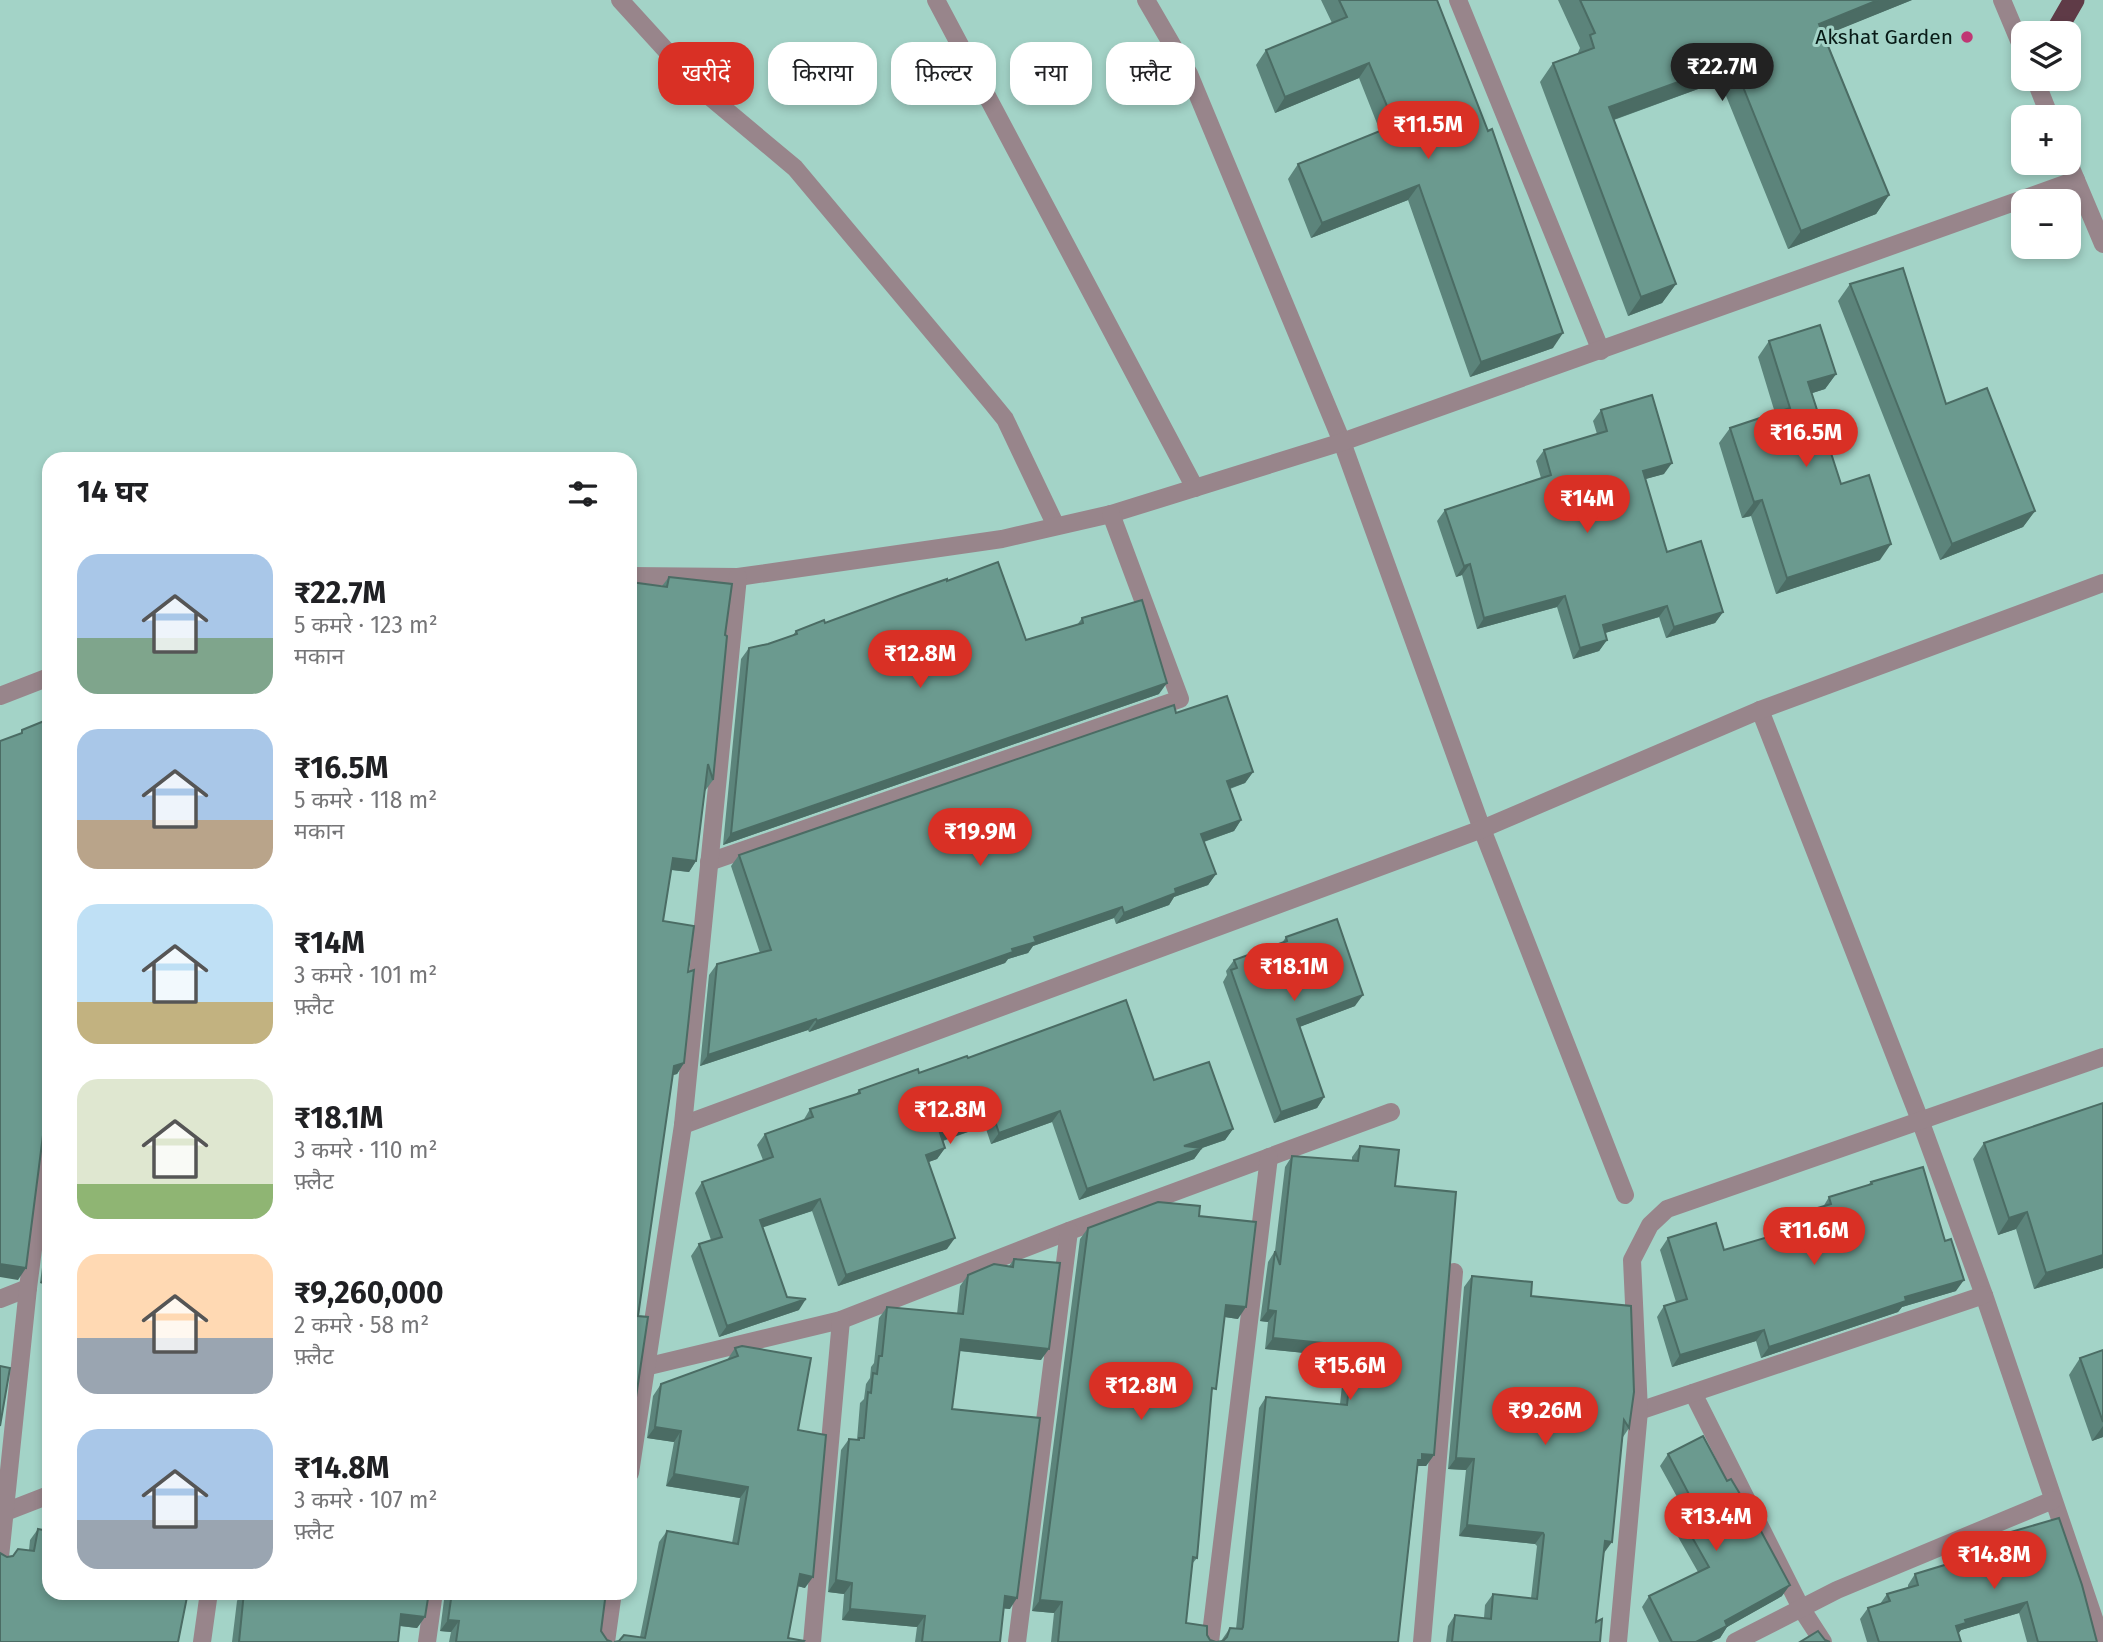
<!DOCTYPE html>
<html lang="hi">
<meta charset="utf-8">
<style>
body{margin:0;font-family:"Fira Sans","Noto Sans Devanagari",sans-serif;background:#f2f2f2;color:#202124;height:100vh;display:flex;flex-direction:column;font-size:26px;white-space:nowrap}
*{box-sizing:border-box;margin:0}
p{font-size:23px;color:#757577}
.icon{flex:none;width:38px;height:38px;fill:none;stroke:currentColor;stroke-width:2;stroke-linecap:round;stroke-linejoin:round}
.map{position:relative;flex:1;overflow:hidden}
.details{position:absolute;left:42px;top:452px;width:595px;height:1148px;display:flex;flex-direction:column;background:#fff;border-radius:21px;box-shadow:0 4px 10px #0003}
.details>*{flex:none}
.top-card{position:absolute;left:658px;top:42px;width:665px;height:63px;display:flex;gap:14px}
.buttons{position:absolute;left:2011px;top:21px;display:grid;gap:14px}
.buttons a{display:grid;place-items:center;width:70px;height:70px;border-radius:14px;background:#fff;box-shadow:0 4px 10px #0003;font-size:35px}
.price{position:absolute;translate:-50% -60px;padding:0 16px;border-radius:24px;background:#d93025;color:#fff;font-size:23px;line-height:46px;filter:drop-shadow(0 2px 4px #0008)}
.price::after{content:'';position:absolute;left:50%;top:42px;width:21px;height:16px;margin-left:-10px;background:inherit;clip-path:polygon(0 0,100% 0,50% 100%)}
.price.on{background:#222;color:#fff}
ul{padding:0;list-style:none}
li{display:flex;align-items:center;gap:21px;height:175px;padding:0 35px}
li span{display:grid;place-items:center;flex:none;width:196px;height:140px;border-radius:21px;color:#555}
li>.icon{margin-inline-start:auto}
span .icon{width:84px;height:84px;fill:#fffc;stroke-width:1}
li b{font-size:30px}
h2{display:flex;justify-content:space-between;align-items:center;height:84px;padding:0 35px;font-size:30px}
.tag{padding:0 24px;border-radius:21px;background:#fff;box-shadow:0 4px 10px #0003;font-size:24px;line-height:63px}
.tag.on{background:#d93025;color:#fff}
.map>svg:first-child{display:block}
</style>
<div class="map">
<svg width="2103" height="1642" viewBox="0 0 2103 1642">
<rect width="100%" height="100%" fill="#a3d3c7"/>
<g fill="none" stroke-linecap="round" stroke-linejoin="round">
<g stroke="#98858b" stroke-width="18">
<polyline points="620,0 703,91 795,168 992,403 1005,419 1056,526"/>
<polyline points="936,0 1195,488"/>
<polyline points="1146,0 1189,74 1342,442 1482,829 1625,1195"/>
<polyline points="1458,0 1601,351"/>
<polyline points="2002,0 2023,50"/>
<polyline points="2035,79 2050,117"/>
<polyline points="2068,161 2103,244"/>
<polyline points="630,576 738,577 1002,539 1111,514 1342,442 2076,180"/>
<polyline points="0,696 49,677"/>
<polyline points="1760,710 1920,1120 1984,1295 2102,1642"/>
<polyline points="709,862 1180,699 1111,514"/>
<polyline points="683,1125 1482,829 1760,710 2103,583"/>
<polyline points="0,1299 28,1288"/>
<polyline points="645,1367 841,1320 1069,1231 1391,1112"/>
<polyline points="1693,1393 1801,1608 1823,1642"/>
<polyline points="1639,1411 1984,1295"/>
<polyline points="630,1473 683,1125 738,577"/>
<polyline points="0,1514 49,1495"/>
<polyline points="0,1557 28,1288 49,1125"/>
<polyline points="202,1642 209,1592"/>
<polyline points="427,1642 434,1592"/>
<polyline points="606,1642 613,1592"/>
<polyline points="812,1642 841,1320"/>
<polyline points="1017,1642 1069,1231"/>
<polyline points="1210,1642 1269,1157"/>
<polyline points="1422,1642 1454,1272"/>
<polyline points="1618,1642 1639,1411 1632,1260 1650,1225 1667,1209 2103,1057"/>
<polyline points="1735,1642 1837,1590 2053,1500"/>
</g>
<polyline stroke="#5f3b47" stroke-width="21" points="2055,33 2074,0"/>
</g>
<g fill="#5c847b">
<polygon points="1321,0 1437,0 1553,348 1470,377 1408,200 1311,238 1288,179 1298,164 1380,131 1359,78 1275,113 1256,65 1266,50 1332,23"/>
<polygon points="1558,0 1912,0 1824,35 1889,195 1876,214 1788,249 1720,81 1614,120 1676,284 1662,303 1628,316 1540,82 1553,63 1577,55 1580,48"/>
<polygon points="1850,284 1946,404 2035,511 2023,527 1940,560 1838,301"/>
<polygon points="1769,341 1836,374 1825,389 1812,393 1841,484 1880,560 1776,594 1751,516 1742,518 1719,443 1730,428 1775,413 1758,357"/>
<polygon points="1601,410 1664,474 1645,479 1667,552 1723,612 1715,623 1666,638 1659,617 1605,633 1607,640 1599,651 1573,659 1557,607 1477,629 1462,575 1456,577 1437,521 1445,510 1541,478 1536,461 1544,450 1597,434 1593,421"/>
<polygon points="669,577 725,635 713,780 705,791 696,861 689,872 671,870 663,921 688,972 684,1063 677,1074 672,1075 638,1316 662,586"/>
<polygon points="947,581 1026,640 1077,625 1082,618 1159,694 723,845 741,659 749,648 768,644 793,635 796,631 825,623"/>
<polygon points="1176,713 1253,772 1245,783 1230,789 1241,820 1234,831 1204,842 1216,874 1208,885 1174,897 1169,905 1116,924 1114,918 1033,946 1028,953 1008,959 1005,963 809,1032 808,1030 700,1066 709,975 717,964 760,953 731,866 739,855"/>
<polygon points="1286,937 1355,1006 1299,1027 1324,1097 1317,1108 1274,1123 1223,982 1227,975 1226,971 1234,960 1282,943"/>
<polygon points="968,1058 1154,1080 1233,1129 1225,1140 1202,1148 1194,1159 1079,1200 1052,1122 991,1144 985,1126 943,1141 945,1148 937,1159 928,1162 947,1249 838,1286 812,1211 762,1227 787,1297 799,1310 719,1337 691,1256 699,1244 711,1240 695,1193 702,1182 763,1160 757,1145 765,1134 803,1121 810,1109 856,1094 859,1090"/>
<polygon points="1984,1143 2103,1268 2034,1289 2016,1229 1998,1235 1973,1159"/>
<polygon points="1360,1146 1395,1186 1434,1455 1426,1466 1418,1466 1398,1642 1221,1641 1230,1628 1236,1629 1259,1408 1266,1397 1340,1404 1345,1357 1265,1349 1268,1322 1260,1321 1268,1262 1275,1251 1285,1167 1292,1156 1352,1161 1352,1157"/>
<polygon points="1871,1182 1956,1291 1902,1307 1898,1312 1761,1358 1756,1341 1672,1367 1657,1317 1664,1306 1676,1302 1660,1250 1668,1238 1724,1250 1785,1232 1783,1227 1791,1216 1823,1207 1829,1197 1868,1185"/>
<polygon points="49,1214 49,1285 40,1283"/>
<polygon points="1199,1216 1238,1319 1225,1317 1211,1396 1197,1558 1192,1564 1186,1623 1207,1635 1210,1640 1216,1642 1051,1642 1054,1613 1032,1611 1080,1239 1088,1228"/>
<polygon points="1014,1259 1041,1360 959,1351 952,1409 1010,1609 1004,1608 1000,1642 915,1642 917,1627 842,1620 844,1594 828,1592 841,1450 849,1439 857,1440 860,1403 864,1399 866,1384 870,1378 871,1367 874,1363 879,1318 887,1307 957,1314 960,1286 968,1275 1009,1266"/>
<polygon points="1472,1276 1531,1296 1631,1306 1629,1428 1623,1437 1604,1553 1596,1622 1600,1642 1446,1642 1448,1626 1455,1615 1484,1618 1485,1605 1493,1594 1531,1598 1537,1546 1535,1544 1459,1536 1466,1470 1448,1469 1464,1287"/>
<polygon points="735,1348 798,1430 805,1588 798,1586 788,1638 614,1642 640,1637 659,1542 667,1531 732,1543 740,1498 666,1486 674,1442 647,1438 653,1396 661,1384 727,1360"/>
<polygon points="2103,1350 2103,1437 2092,1441 2069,1375 2080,1358"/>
<polygon points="1668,1454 1782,1596 1727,1627 1720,1638 1711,1642 1659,1642 1642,1607 1649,1596 1698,1572 1669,1521 1676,1509 1682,1506 1660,1466"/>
<polygon points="38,1529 178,1642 1,1555 7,1557 29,1550 30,1540"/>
<polygon points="1980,1541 2097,1642 2027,1642 2019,1613 1961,1630 1958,1634 1961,1642 1867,1642 1860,1619 1868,1608 1880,1604 1887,1594 1908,1588 1908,1585 1915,1574 1974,1556 1972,1552"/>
<polygon points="240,1592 429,1592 425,1617 417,1628 400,1626 398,1642 232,1642 237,1601 239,1597"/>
<polygon points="445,1592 606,1592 601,1631 607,1640 612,1642 449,1642 451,1632 440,1631"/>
</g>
<g fill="#4b6c64">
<polygon points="1878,0 1912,0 1806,43 1819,24"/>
<polygon points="1733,62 1720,81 1596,126 1609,107"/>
<polygon points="1369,63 1359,78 1275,113 1285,97"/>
<polygon points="1419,185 1408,200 1311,238 1322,223"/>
<polygon points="1889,195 1876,214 1788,249 1801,231"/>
<polygon points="1676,284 1662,303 1628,316 1641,297"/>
<polygon points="1563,333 1553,348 1470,377 1481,362"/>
<polygon points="1836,374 1825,389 1797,398 1808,382"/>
<polygon points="1672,463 1664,474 1635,482 1643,471"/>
<polygon points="1762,500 1751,516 1742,518 1754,502"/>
<polygon points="2035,511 2023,527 1940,560 1952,544"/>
<polygon points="1891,544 1880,560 1776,594 1787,578"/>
<polygon points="1470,564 1462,575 1456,577 1464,566"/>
<polygon points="1565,596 1557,607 1477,629 1484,618"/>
<polygon points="1667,606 1659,617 1595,636 1603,625"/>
<polygon points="1723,612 1715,623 1666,638 1674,627"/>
<polygon points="1607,640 1599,651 1573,659 1580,648"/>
<polygon points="1167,683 1159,694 723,845 731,834"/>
<polygon points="1253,772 1245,783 1219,792 1227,781"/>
<polygon points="1241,820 1234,831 1194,845 1201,834"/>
<polygon points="673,858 696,861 689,872 665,869"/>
<polygon points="1216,874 1208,885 1174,897 1169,905 1116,924 1124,913 1175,889"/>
<polygon points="1122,907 1114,918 1033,946 1028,953 1008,959 1005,963 809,1032 817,1021 1012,949 1034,937"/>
<polygon points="1363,995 1355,1006 1289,1031 1297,1019"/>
<polygon points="816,1019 808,1030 700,1066 708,1055"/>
<polygon points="684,1063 677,1074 666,1077 674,1066"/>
<polygon points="1324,1097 1317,1108 1274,1123 1281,1112"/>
<polygon points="1060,1111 1052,1122 991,1144 999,1133"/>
<polygon points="993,1115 985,1126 932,1144 940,1133"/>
<polygon points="1233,1129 1225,1140 1202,1148 1194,1159 1079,1200 1087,1189 1184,1146"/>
<polygon points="945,1148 937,1159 918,1166 926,1155"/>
<polygon points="820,1199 812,1211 752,1231 760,1220"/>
<polygon points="2027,1212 2016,1229 1998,1235 2009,1218"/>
<polygon points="955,1238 947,1249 838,1286 846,1275"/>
<polygon points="2103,1255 2103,1268 2034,1289 2046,1273"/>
<polygon points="0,1264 26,1268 18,1280 0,1277"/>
<polygon points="48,1272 49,1285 40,1283"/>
<polygon points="1964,1280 1956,1291 1902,1307 1898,1312 1761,1358 1769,1347 1905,1297"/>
<polygon points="806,1299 799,1310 719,1337 727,1326"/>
<polygon points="1226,1305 1246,1307 1238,1319 1218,1316"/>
<polygon points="1268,1310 1276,1311 1268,1322 1260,1321"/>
<polygon points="1764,1330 1756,1341 1672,1367 1680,1355"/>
<polygon points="1273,1338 1353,1346 1345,1357 1265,1349"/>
<polygon points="961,1339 1049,1349 1041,1360 953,1350"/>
<polygon points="2103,1426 2103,1437 2092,1441"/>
<polygon points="655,1427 681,1431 674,1442 647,1438"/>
<polygon points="1422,1454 1434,1455 1426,1466 1418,1466 1410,1471"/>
<polygon points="1456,1458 1474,1459 1466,1470 1448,1469"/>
<polygon points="674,1474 748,1487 740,1498 666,1486"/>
<polygon points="1467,1525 1543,1533 1535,1544 1459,1536"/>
<polygon points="1605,1541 1612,1542 1604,1553"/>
<polygon points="800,1574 813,1577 805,1588 793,1585"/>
<polygon points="836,1580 852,1583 844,1594 828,1592"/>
<polygon points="1790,1585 1782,1596 1727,1627 1720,1638 1711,1642 1696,1642 1725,1621"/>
<polygon points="1005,1596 1017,1598 1010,1609 997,1608"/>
<polygon points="1040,1600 1062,1602 1054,1613 1032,1611"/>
<polygon points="2027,1602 2019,1613 1961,1630 1958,1634 1956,1626 1965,1620"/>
<polygon points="850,1609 925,1616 917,1627 842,1620"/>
<polygon points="401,1614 425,1617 417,1628 393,1625"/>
<polygon points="448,1620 459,1621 451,1632 440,1631"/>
</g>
<g fill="#6b9a8f" stroke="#4b6c64" stroke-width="2">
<polygon points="1339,0 1437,0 1488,131 1492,129 1563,333 1481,362 1419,185 1322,223 1298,164 1395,125 1369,63 1285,97 1266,50 1347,17"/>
<polygon points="1580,0 1878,0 1819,24 1889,195 1801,231 1733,62 1609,107 1676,284 1641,297 1553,63 1594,48 1590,35 1595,33"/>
<polygon points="1903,268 1946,404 1987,388 2035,511 1952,544 1850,284"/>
<polygon points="1820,325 1836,374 1808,382 1841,484 1869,475 1891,544 1787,578 1762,500 1754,502 1730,428 1790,408 1769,341"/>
<polygon points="1652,395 1672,463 1643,471 1667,552 1701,541 1723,612 1674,627 1667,606 1603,625 1607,640 1580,648 1565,596 1484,618 1470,564 1464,566 1445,510 1551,475 1544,450 1607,431 1601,410"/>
<polygon points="998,562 1026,640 1083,623 1082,618 1142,600 1167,683 731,834 749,648 768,644 797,634 796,631 824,620 825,623 901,595 947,579 947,581"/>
<polygon points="669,577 732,584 725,635 727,636 713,780 708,764 696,861 673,858 663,921 694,926 688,972 694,970 684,1063 674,1066 638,1316 648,1317 632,1424 630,1424 630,582 667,587"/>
<polygon points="1227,696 1253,772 1227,781 1241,820 1201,834 1216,874 1175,889 1176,893 1124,913 1122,907 1034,937 1036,942 1012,949 1013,952 817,1021 816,1019 708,1055 717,964 771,950 739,855 1174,705 1176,713"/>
<polygon points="49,719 49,1108 46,1112 26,1268 0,1264 0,741 22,733 22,730"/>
<polygon points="1337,919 1363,995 1297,1019 1324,1097 1281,1112 1231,970 1237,968 1234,960 1287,941 1286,937"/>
<polygon points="1126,1000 1154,1080 1209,1062 1233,1129 1184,1146 1202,1148 1087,1189 1060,1111 999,1133 993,1115 940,1133 945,1148 926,1155 955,1238 846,1275 820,1199 760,1220 787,1297 806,1299 727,1326 699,1244 722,1237 702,1182 773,1157 765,1134 813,1117 810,1109 860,1093 859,1090 918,1069 919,1073 967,1056 968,1058"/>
<polygon points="2103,1103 2103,1255 2046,1273 2027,1212 2009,1218 1984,1143"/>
<polygon points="1360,1146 1399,1150 1395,1186 1456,1192 1434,1455 1422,1454 1422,1460 1418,1460 1398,1642 1216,1642 1223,1641 1227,1637 1230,1628 1242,1629 1243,1627 1266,1397 1347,1405 1353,1346 1273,1338 1276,1311 1268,1310 1275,1251 1280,1265 1292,1156 1358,1161"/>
<polygon points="1923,1167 1945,1241 1951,1239 1964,1280 1905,1297 1906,1301 1769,1347 1764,1330 1680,1355 1664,1306 1687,1299 1668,1238 1716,1223 1724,1250 1795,1229 1791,1216 1831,1204 1829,1197 1872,1184 1871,1182"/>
<polygon points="1158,1202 1200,1206 1199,1216 1256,1222 1246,1307 1226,1305 1216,1389 1212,1388 1197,1558 1193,1557 1186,1623 1207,1626 1207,1635 1210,1640 1216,1642 1058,1642 1062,1602 1040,1600 1088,1228"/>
<polygon points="1014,1259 1060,1263 1049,1349 961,1339 952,1409 1040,1418 1017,1598 1005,1596 1000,1642 922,1642 925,1616 850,1609 852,1583 836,1580 849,1439 859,1440 859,1438 864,1438 868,1392 871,1393 873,1373 877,1374 879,1356 882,1356 887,1307 963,1314 968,1275 994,1264 1013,1267"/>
<polygon points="1472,1276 1532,1282 1531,1296 1631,1306 1634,1392 1629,1428 1624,1420 1612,1542 1605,1541 1596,1622 1602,1619 1600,1642 1452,1642 1455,1615 1491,1619 1493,1594 1537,1599 1544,1535 1543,1533 1467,1525 1474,1459 1456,1458"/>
<polygon points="742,1346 811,1358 798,1430 826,1435 813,1577 800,1574 788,1638 804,1641 803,1642 614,1642 619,1641 624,1635 645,1638 667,1531 738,1544 748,1487 674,1474 681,1431 655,1427 661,1384 738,1356 735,1348"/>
<polygon points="2103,1350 2103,1422 2080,1358"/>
<polygon points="0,1366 10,1368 0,1426"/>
<polygon points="1703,1436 1727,1481 1731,1479 1749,1509 1790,1585 1725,1621 1727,1626 1696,1642 1672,1642 1649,1596 1709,1567 1676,1509 1692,1500 1668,1454"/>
<polygon points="2059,1518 2082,1585 2097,1642 2038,1642 2027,1602 1965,1620 1966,1623 1956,1626 1961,1642 1879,1642 1868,1608 1890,1601 1887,1594 1918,1585 1915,1574 1984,1553 1980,1541"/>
<polygon points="38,1529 49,1531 49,1592 188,1592 178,1642 0,1642 0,1553 7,1557 13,1556 18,1549 34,1551"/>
<polygon points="244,1592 429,1592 425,1617 401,1614 398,1642 239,1642"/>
<polygon points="452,1592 606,1592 601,1631 607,1640 612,1642 456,1642 459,1621 448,1620"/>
<polygon points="1818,1631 1825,1640 1830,1642 1800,1642"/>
</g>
<circle fill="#c03774" stroke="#a3d3c7" stroke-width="2.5" cx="1967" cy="37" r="7"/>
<g text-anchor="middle" stroke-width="6" stroke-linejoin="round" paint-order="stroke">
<g font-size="21" fill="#081b17" stroke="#a3d3c7" text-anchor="end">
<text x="1953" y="44">Akshat Garden</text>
</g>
</g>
</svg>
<div class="buttons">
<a><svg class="icon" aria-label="layers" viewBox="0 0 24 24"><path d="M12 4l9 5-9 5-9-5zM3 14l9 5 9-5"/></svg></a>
<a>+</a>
<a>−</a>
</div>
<b class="price on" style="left:1722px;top:103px">₹22.7M</b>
<b class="price" style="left:1428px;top:161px">₹11.5M</b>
<b class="price" style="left:1806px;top:469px">₹16.5M</b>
<b class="price" style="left:1587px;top:535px">₹14M</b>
<b class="price" style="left:920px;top:690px">₹12.8M</b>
<b class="price" style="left:980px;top:868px">₹19.9M</b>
<b class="price" style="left:1294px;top:1003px">₹18.1M</b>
<b class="price" style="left:950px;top:1146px">₹12.8M</b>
<b class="price" style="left:1814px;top:1267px">₹11.6M</b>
<b class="price" style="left:1350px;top:1402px">₹15.6M</b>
<b class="price" style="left:1141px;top:1422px">₹12.8M</b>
<b class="price" style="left:1545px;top:1447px">₹9.26M</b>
<b class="price" style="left:1716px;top:1553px">₹13.4M</b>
<b class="price" style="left:1994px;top:1591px">₹14.8M</b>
<div class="top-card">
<a class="tag on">खरीदें</a>
<a class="tag">किराया</a>
<a class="tag">फ़िल्टर</a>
<a class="tag">नया</a>
<a class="tag">फ़्लैट</a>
</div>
<section class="details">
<h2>14 घर<svg class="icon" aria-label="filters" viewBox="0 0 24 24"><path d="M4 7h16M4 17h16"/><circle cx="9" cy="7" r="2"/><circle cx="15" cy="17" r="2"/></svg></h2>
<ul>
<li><span style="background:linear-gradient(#a9c7e8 60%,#7fa58c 0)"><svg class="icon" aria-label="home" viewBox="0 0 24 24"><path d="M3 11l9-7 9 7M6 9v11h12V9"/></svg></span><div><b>₹22.7M</b><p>5 कमरे · 123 m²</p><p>मकान</p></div></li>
<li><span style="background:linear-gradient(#a9c7e8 65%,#b9a48a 0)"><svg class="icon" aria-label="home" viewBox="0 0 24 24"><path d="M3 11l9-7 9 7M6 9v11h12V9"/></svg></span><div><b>₹16.5M</b><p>5 कमरे · 118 m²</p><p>मकान</p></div></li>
<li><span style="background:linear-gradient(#bfe0f5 70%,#c2b280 0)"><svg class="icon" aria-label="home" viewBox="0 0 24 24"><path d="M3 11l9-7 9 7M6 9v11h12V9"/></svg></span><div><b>₹14M</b><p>3 कमरे · 101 m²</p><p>फ़्लैट</p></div></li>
<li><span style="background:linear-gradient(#dfe7d0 75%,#8fb573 0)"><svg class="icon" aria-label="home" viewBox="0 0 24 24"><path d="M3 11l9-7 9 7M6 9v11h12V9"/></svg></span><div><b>₹18.1M</b><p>3 कमरे · 110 m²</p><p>फ़्लैट</p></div></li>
<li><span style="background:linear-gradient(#ffd9b3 60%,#9aa5b1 0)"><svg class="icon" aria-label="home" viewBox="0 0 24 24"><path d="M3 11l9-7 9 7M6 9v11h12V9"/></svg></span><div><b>₹9,260,000</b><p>2 कमरे · 58 m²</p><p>फ़्लैट</p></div></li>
<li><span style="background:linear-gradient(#a9c7e8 65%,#9aa5b1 0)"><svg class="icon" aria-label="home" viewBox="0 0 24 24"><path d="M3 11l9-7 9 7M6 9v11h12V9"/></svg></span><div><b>₹14.8M</b><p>3 कमरे · 107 m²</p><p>फ़्लैट</p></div></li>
</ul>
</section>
</div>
